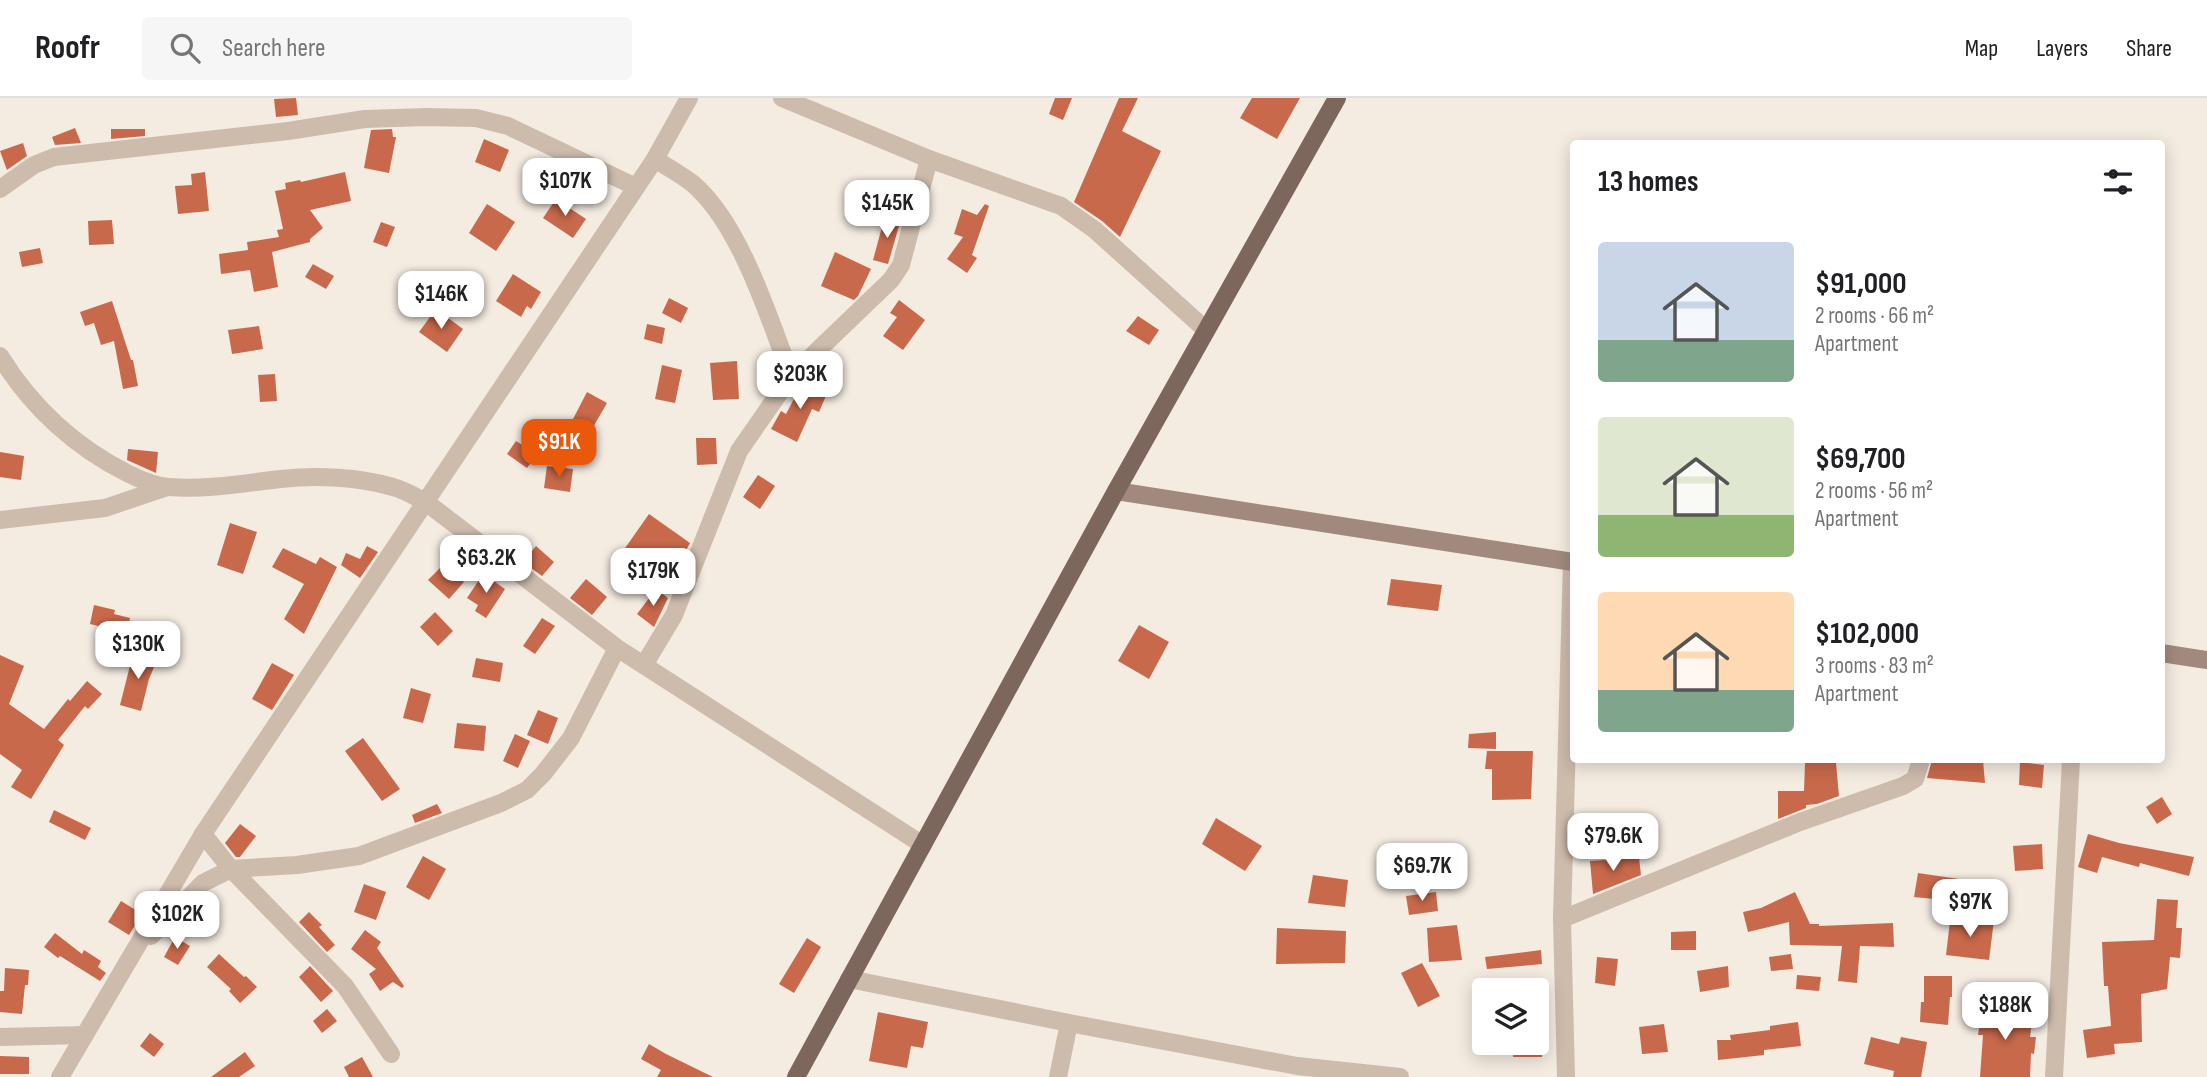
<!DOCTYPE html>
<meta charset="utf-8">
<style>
body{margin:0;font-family:"Sofia Sans Condensed",sans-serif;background:#f6f6f6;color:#202124;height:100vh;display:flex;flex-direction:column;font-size:26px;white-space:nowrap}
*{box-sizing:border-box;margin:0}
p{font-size:23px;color:#757577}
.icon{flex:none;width:38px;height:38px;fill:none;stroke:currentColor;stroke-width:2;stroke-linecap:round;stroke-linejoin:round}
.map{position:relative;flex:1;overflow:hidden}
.drawer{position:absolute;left:1570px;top:42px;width:595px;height:623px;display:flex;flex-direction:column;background:#fff;border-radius:7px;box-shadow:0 4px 18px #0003}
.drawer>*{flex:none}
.controls{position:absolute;left:1472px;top:880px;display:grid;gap:14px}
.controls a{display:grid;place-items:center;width:77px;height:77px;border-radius:7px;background:#fff;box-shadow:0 4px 18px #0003;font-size:35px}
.price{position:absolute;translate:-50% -60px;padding:0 16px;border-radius:14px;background:#fff;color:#222;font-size:23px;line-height:46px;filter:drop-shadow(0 2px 4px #0008)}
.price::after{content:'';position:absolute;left:50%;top:42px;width:21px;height:16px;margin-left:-10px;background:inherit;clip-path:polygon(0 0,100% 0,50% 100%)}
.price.current{background:#ea580c;color:#fff}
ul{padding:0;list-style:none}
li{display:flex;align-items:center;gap:21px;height:175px;padding:0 28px}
li span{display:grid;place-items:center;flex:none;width:196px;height:140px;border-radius:7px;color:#555}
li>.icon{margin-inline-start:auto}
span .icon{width:84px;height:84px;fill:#fffc;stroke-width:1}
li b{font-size:30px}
h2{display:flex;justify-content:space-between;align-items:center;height:84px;padding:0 28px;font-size:30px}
header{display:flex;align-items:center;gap:42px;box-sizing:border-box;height:98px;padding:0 35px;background:#fff;border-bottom:2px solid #e0e0e0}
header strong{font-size:33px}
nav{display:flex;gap:38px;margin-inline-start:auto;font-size:24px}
.search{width:490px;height:63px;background:#f6f6f6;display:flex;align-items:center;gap:18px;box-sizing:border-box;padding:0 24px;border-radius:7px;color:#757577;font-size:26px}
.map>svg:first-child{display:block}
</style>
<header>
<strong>Roofr</strong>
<div class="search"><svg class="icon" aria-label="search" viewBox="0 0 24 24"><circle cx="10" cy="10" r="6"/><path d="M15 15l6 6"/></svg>Search here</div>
<nav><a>Map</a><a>Layers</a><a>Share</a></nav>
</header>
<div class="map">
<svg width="2207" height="979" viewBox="0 0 2207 979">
<rect width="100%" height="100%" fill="#f4ebe1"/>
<g fill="#c8694b">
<polygon points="296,0 298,17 276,19 274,1"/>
<polygon points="1055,0 1072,0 1063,22 1049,16"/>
<polygon points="1119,0 1138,0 1122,33 1161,53 1120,139 1102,123 1074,104"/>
<polygon points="1252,0 1300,0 1277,41 1240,20"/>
<polygon points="75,30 81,45 55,47 52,39"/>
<polygon points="111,31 145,31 145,38 111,41"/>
<polygon points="392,31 393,39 396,39 389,75 364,70 371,32"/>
<polygon points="484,41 509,52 500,74 475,64"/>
<polygon points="23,45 27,58 7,72 0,53"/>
<polygon points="205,74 209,113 178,116 175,88 192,87 191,76"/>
<polygon points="345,74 351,103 310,112 323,130 310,141 310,144 272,154 278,189 254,194 250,172 221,176 219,156 248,152 247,144 279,139 277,132 283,131 275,93 286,91 285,85 300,82 301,84"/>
<polygon points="556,101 586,121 573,140 543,120"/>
<polygon points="487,106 515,124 496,153 469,135"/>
<polygon points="985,106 989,108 972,157 977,160 967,175 947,161 963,139 954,136 962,111 977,117"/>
<polygon points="885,118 901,121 888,166 873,162"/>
<polygon points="112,122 114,146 89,147 88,123"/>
<polygon points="381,124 395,129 387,149 373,144"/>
<polygon points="40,150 43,165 22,169 19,154"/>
<polygon points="835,154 871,171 858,198 854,202 821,188"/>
<polygon points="313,166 334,178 326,191 305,179"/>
<polygon points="513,176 541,194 531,211 527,208 521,219 496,203"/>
<polygon points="669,200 688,210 681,225 662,215"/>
<polygon points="899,202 925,222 903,252 883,238 897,219 890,215"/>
<polygon points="112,203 131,262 133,262 138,288 123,291 114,243 101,247 94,225 85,228 80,214"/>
<polygon points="436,211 463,231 447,254 419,234"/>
<polygon points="1138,218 1159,232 1149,247 1126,233"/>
<polygon points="647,226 665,230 662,246 644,241"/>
<polygon points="259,228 263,251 232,256 228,232"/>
<polygon points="737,263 739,301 713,302 710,265"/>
<polygon points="662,267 682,272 675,305 655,301"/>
<polygon points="275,276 277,303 260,304 258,277"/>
<polygon points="804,282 828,293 819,314 812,311 797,344 771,331 781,313 786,316"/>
<polygon points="587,294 607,305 592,331 573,321"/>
<polygon points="696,340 716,340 717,366 697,367"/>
<polygon points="516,343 537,356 527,370 507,356"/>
<polygon points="128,351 158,354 156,375 127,362"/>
<polygon points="0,354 24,358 21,382 0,379"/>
<polygon points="547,368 573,371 570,394 544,390"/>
<polygon points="758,377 775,388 760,411 743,399"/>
<polygon points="649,416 690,445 678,468 654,452 630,487 614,476 621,466 616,463"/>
<polygon points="230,425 257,434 243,476 217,467"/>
<polygon points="367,448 378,454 360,480 341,467 346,455 360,461"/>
<polygon points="536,448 554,464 542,478 523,464"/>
<polygon points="283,450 316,466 320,459 337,469 304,536 284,521 304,486 272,469"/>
<polygon points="444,466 464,484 449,501 428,482"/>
<polygon points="483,476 505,491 486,520 475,513 478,507 467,500"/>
<polygon points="586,481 607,499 592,517 570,500"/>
<polygon points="1391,481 1442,487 1438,513 1387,507"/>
<polygon points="656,491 668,500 654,529 637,516"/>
<polygon points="94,507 115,512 114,516 130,520 127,535 90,526"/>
<polygon points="435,514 453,533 438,548 420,529"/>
<polygon points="542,520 555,528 535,556 523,548"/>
<polygon points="1139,527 1169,544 1149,581 1118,563"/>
<polygon points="134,552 157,562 149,581 141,613 120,607"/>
<polygon points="0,557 24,568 9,606 44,631 68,601 70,603 87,583 102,596 88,611 85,608 58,642 64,647 31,701 11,689 22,672 0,656"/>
<polygon points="476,560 503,565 500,584 472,579"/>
<polygon points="272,565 294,577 272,612 252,601"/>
<polygon points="411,590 431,596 423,625 403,620"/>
<polygon points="538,612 558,620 548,646 527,637"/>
<polygon points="457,625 486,628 484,653 454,650"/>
<polygon points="1496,634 1496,651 1468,650 1469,636"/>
<polygon points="515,636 530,643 518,670 503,663"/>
<polygon points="363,640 400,691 382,703 345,653"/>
<polygon points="1487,653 1533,653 1531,701 1492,702 1492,671 1485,671"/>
<polygon points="1932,662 1983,662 1985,685 1927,680"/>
<polygon points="2020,664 2044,667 2042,690 2019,687"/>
<polygon points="1805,665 1836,665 1839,698 1817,706 1806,707 1806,710 1778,721 1778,693 1804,693"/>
<polygon points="2162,699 2172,716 2157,726 2146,709"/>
<polygon points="437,706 442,715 415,725 412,717"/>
<polygon points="54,712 91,730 85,742 49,724"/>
<polygon points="1216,720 1262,748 1245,773 1202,746"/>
<polygon points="240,726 256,738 240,759 236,759 225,745"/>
<polygon points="2088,736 2119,745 2194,759 2189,778 2140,765 2139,769 2102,759 2097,775 2078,769"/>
<polygon points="2042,746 2043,771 2015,773 2013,748"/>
<polygon points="423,758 446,771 429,802 406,789"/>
<polygon points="1639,760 1641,777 1593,796 1590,763"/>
<polygon points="1918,775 2000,787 1997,807 1914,799"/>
<polygon points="1313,777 1348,782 1345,809 1308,805"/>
<polygon points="364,786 386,794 376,822 354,814"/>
<polygon points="1436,794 1438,813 1409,817 1406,798"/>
<polygon points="1795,794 1810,826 1819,826 1819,828 1893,825 1894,849 1860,848 1857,885 1838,883 1842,848 1790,847 1789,824 1748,834 1743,814 1761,810"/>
<polygon points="2157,801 2178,802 2176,830 2182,830 2180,860 2170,859 2167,891 2141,896 2142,944 2114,946 2115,956 2087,960 2083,932 2111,928 2108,888 2104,888 2102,844 2154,842"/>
<polygon points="121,803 142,816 129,837 108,824"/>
<polygon points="309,814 322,827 319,829 335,847 327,854 299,824"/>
<polygon points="1994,822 1989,862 1946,857 1950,823"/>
<polygon points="1457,827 1462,862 1429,864 1427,830"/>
<polygon points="1277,830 1346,833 1345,865 1276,866"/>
<polygon points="365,832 381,844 377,850 404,888 402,890 393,884 380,893 369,876 376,871 351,851"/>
<polygon points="1696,833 1696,852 1671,852 1671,834"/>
<polygon points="55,835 82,856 84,852 101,863 98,869 106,875 100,883 60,858 58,860 44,849"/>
<polygon points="175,839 190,848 178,867 164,859"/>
<polygon points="807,840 821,849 794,895 779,886"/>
<polygon points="1541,852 1542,866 1487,871 1485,859"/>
<polygon points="219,856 244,879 246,878 257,889 240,905 229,893 231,891 207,869"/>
<polygon points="1791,856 1793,871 1771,873 1769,859"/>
<polygon points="1597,859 1618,861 1615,888 1595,885"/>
<polygon points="1422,865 1440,898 1418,909 1401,875"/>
<polygon points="310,868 333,893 321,904 299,879"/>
<polygon points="1728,868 1729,889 1700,894 1697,873"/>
<polygon points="5,870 29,872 28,887 25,887 22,916 0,914 0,893 4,893"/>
<polygon points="1797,877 1821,879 1819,893 1796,891"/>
<polygon points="1924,878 1952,878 1952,899 1950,899 1948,927 1920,924 1921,904 1924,904"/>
<polygon points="1978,905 2004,906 2003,917 2033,917 2030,939 2036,939 2034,956 2031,955 2030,979 1980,979 1983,937 1978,937 1980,924 1976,924"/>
<polygon points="327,911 337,923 322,935 313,923"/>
<polygon points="878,914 928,924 923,950 911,948 907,970 869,963"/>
<polygon points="1798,924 1801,948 1764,952 1764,957 1718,962 1717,942 1731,942 1730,937 1770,932 1770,928"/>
<polygon points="1664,926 1668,954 1642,956 1639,929"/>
<polygon points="150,935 164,946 154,959 140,948"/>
<polygon points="1871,939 1899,946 1901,939 1927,944 1921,979 1893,979 1894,973 1864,966"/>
<polygon points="1514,945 1544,945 1542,959 1513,959"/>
<polygon points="649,946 666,956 713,979 657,979 661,972 641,961"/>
<polygon points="245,954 255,968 239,979 211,979"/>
<polygon points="0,958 29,959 29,976 0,976"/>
<polygon points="362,959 373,979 349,979 344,969"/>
</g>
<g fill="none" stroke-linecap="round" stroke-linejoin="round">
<g stroke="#cdbbac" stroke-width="18">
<polyline points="782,0 929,61 1061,108 1095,132 1206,232"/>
<path d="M655,61C667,69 680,76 692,85C740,125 769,220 791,278"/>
<polyline points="0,91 34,67 54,59 288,33 365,21 426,19 476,20 508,28 636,89"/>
<path d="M0,258C31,309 76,350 129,376C141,382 155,388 169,389C207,392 244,385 281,381C317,377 359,379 393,389C405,392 416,399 427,405L617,550L923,747"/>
<polyline points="0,422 105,410 167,389"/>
<polyline points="644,567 674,517 739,353 791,278 891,182 901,167 929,61"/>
<polyline points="203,736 231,771 345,888 391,956"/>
<polyline points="1562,821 1800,724 1903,688 1915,681 1921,662"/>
<polyline points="151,838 203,785 231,771 297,767 359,758 501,705 527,692 543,676 571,640 617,550"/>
<polyline points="849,881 1069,925 1297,968 1400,979"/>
<polyline points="0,939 85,937"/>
<polyline points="60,979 203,736 655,61 689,0"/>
<polyline points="1058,979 1069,925"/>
<polyline points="1566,979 1562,821 1572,464"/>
<polyline points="2054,979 2071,662"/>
</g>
<g stroke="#a18a7d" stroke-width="18">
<polyline points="1116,393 1573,464"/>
<polyline points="2161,555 2207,562"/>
</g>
<polyline stroke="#7d675c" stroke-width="18" points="796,979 1116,393 1337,0"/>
</g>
</svg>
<div class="controls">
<a><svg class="icon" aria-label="layers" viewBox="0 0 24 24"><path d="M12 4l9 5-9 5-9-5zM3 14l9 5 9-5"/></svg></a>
</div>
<b class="price" style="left:565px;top:120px">$107K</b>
<b class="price" style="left:887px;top:142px">$145K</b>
<b class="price" style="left:441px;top:233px">$146K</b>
<b class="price" style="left:800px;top:313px">$203K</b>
<b class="price current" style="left:559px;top:381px">$91K</b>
<b class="price" style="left:486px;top:497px">$63.2K</b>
<b class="price" style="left:653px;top:510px">$179K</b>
<b class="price" style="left:138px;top:583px">$130K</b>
<b class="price" style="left:1613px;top:775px">$79.6K</b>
<b class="price" style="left:1422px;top:805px">$69.7K</b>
<b class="price" style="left:1970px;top:841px">$97K</b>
<b class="price" style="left:177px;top:853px">$102K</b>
<b class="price" style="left:2005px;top:944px">$188K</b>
<section class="drawer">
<h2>13 homes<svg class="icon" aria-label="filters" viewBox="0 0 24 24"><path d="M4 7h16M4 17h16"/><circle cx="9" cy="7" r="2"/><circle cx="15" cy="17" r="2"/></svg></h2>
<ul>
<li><span style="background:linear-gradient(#c9d6e8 70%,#7fa58c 0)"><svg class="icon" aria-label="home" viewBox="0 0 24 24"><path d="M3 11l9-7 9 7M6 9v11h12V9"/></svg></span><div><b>$91,000</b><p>2 rooms · 66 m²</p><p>Apartment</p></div></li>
<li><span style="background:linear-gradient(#dfe7d0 70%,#8fb573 0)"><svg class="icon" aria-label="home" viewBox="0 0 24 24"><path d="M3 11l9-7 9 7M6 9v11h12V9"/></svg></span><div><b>$69,700</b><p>2 rooms · 56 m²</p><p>Apartment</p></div></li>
<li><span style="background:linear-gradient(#ffd9b3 70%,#7fa58c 0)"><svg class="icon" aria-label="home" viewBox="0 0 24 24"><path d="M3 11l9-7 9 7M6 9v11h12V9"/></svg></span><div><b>$102,000</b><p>3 rooms · 83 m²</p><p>Apartment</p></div></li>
</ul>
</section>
</div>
